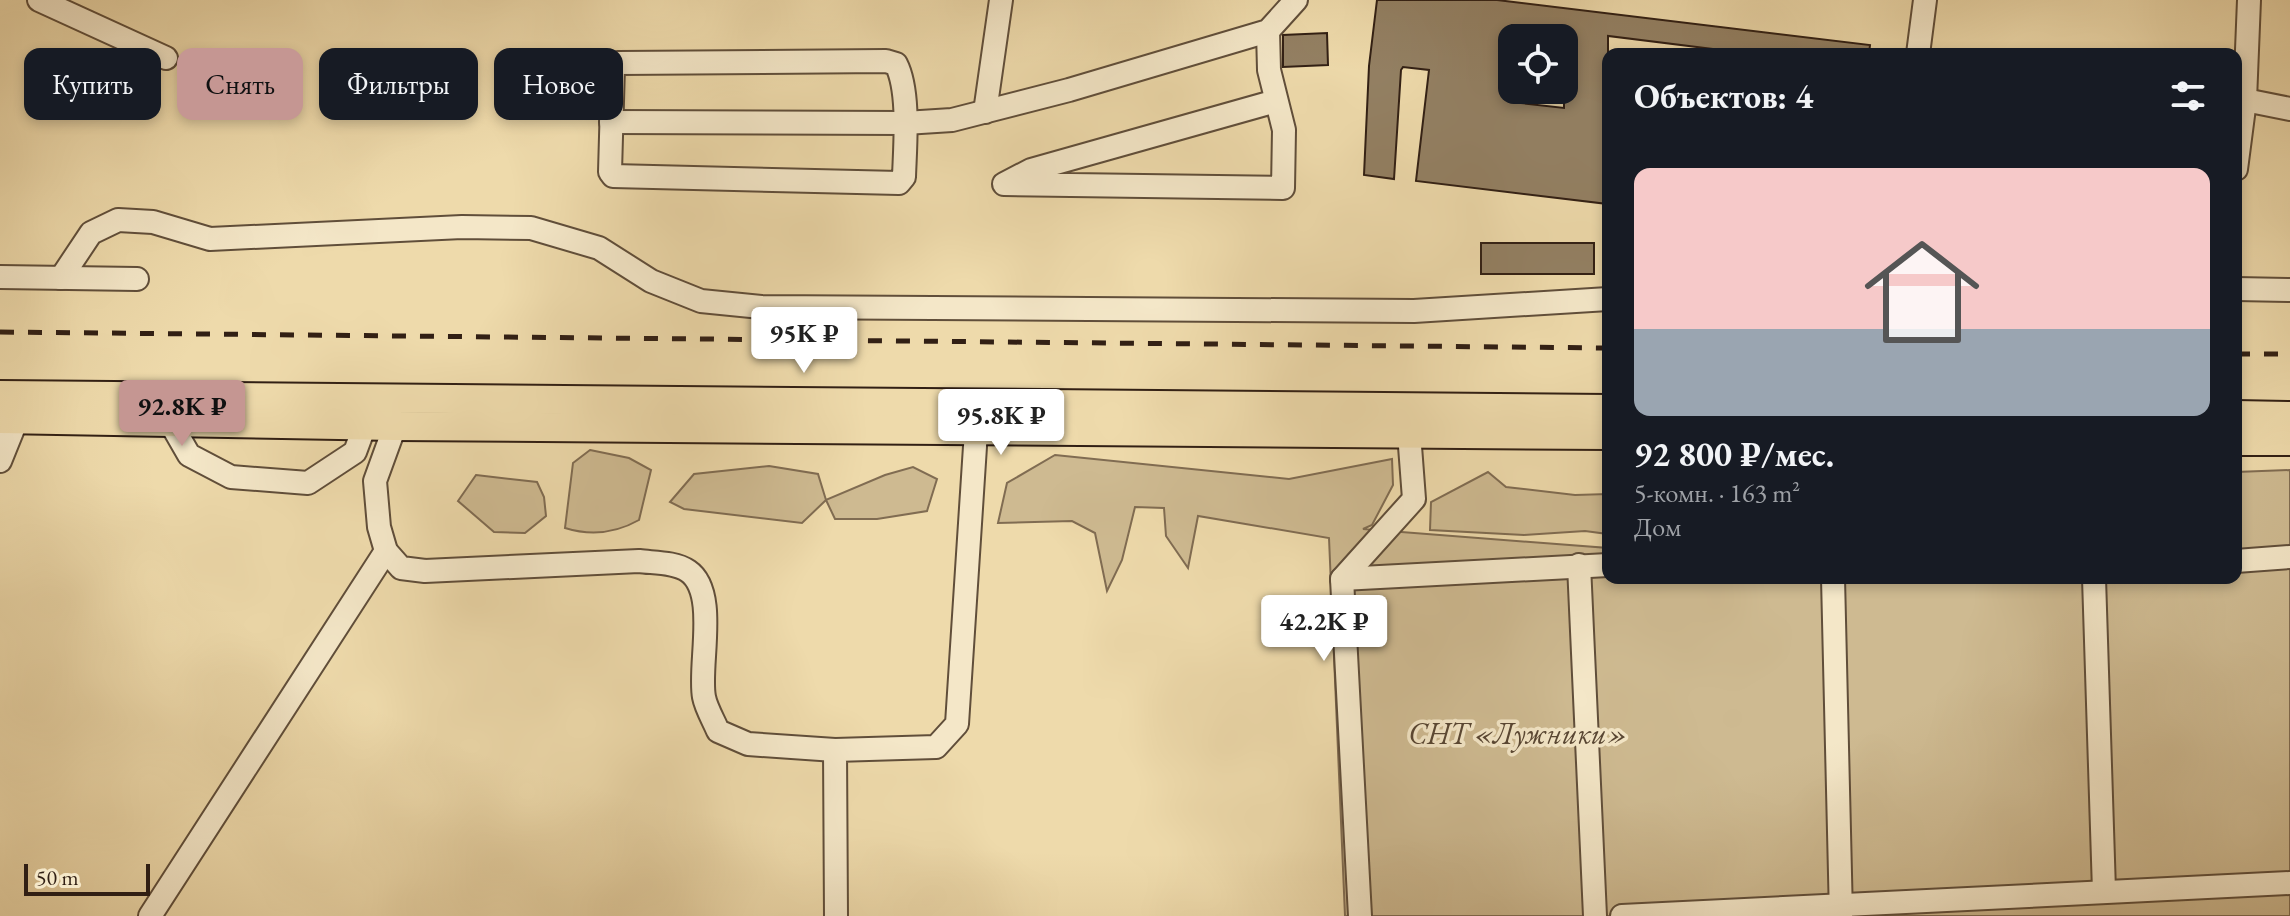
<!DOCTYPE html>
<html lang="ru">
<meta charset="utf-8">
<style>
body{margin:0;font-family:"EB Garamond",serif;background:#242831;color:#f1f3f6;height:100vh;display:flex;flex-direction:column;font-size:30px;white-space:nowrap}
*{box-sizing:border-box;margin:0}
p{font-size:26px;color:#9ea1a6}
.icon{flex:none;width:44px;height:44px;fill:none;stroke:currentColor;stroke-width:2;stroke-linecap:round;stroke-linejoin:round}
.map{position:relative;flex:1;overflow:hidden}
.sheet{position:absolute;left:1602px;top:48px;width:640px;height:536px;display:flex;flex-direction:column;background:#171b24;border-radius:16px;box-shadow:0 4px 12px #0003}
.sheet>*{flex:none}
.guide{position:absolute;left:24px;top:48px;width:760px;height:72px;display:flex;gap:16px}
.fabs{position:absolute;left:1498px;top:24px;display:grid;gap:16px}
.fabs a{display:grid;place-items:center;width:80px;height:80px;border-radius:16px;background:#171b24;box-shadow:0 4px 12px #0003;font-size:40px}
.scale{position:absolute;left:24px;bottom:20px;width:126px;box-sizing:border-box;padding-left:8px;border:4px solid #311f14;border-top:0;font-size:22px;line-height:28px;white-space:nowrap;color:#311f14;-webkit-text-stroke:6px #f4e7c8;paint-order:stroke}
.price{position:absolute;translate:-50% -68px;padding:0 18px;border-radius:8px;background:#fff;color:#222;font-size:26px;line-height:52px;filter:drop-shadow(0 2px 4px #0008)}
.price::after{content:'';position:absolute;left:50%;top:48px;width:24px;height:18px;margin-left:-12px;background:inherit;clip-path:polygon(0 0,100% 0,50% 100%)}
.price.active{background:#c59692;color:#111}
ul{padding:0;list-style:none}
li{display:grid;align-content:center;gap:16px;height:424px;padding:0 32px}
li span{display:grid;place-items:center;height:248px;border-radius:16px;color:#555}
li>.icon{margin-inline-start:auto}
span .icon{width:144px;height:144px;fill:#fffc;stroke-width:1}
li b{font-size:34px}
h2{display:flex;justify-content:space-between;align-items:center;height:96px;padding:0 32px;font-size:34px}
.pill{padding:0 28px;border-radius:16px;background:#171b24;box-shadow:0 4px 12px #0003;font-size:28px;line-height:72px}
.pill.active{background:#c59692;color:#111}
.map>svg:first-child{display:block}
</style>
<div class="map">
<svg width="2290" height="916" viewBox="0 0 2290 916">
<rect width="100%" height="100%" fill="#eedaab"/>
<filter id="stains"><feTurbulence type="fractalNoise" baseFrequency=".0025" numOctaves="4"/><feColorMatrix values="0 0 0 0 .2 0 0 0 0 .09 0 0 0 0 .02 0 0 0 .5 -.17"/></filter>
<radialGradient id="worn" r=".72"><stop offset=".6" stop-color="#630" stop-opacity="0"/><stop offset="1" stop-color="#630" stop-opacity=".3"/></radialGradient>
<g fill="#ceba91" stroke="#806c52" stroke-width="2">
<path d="M590,450L629,458L651,470L639,520C616,533 591,536 565,528L573,463Z"/>
<polygon points="1055,455 1289,479 1392,459 1393,485 1372,525 1363,529 1608,548 1608,578 2236,578 2236,472 2290,470 2290,916 1345,916 1329,538 1198,516 1188,568 1166,536 1164,508 1135,507 1122,560 1107,591 1095,533 1072,521 998,523 1007,483"/>
<polygon points="769,466 818,474 826,500 885,475 913,467 937,479 927,511 877,519 835,519 826,500 802,523 684,509 670,502 694,474"/>
<polygon points="1488,472 1506,487 1575,495 1608,494 1608,534 1585,531 1524,535 1430,530 1431,502"/>
<polygon points="476,475 537,482 544,497 546,516 525,533 494,532 458,501"/>
</g>
<g fill="#938063" stroke="#311f14" stroke-width="2" fill-rule="evenodd">
<path d="M1377,0H1497L1870,45L1869,54H1753L1608,36V204L1416,181L1429,70L1403,67L1401,70L1394,179L1364,175L1369,66ZM1512,25L1564,31V108L1512,102Z"/>
<polygon points="1327,33 1328,65 1283,67 1283,35"/>
<rect x="1481" y="243" width="113" height="31"/>
</g>
<g fill="none" stroke-linecap="round" stroke-linejoin="round">
<g stroke="#604e3a" stroke-width="26">
<g id="minor">
<polyline points="39,0 166,58"/>
<polyline points="1268,31 1269,70 1284,130 1283,188 1004,184 1031,170 1276,101"/>
<polyline points="1918,54 1925,0"/>
<path d="M886,61L896,64C910,91 905,146 904,177L899,183L613,176L610,172L613,66L618,63Z"/>
<polyline points="2245,100 2290,109"/>
<polyline points="985,112 1001,0"/>
<polyline points="611,122 905,123 952,120 1069,90 1268,31 1296,0"/>
<polyline points="2236,169 2245,100 2249,0"/>
<polyline points="0,277 137,279"/>
<polyline points="61,278 91,233 118,220 153,222 210,239 462,227 531,228 599,248 651,281 701,301 761,307 1414,311 1608,299"/>
<polyline points="2236,289 2290,290"/>
<polyline points="170,422 189,455 231,477 308,483 355,452 365,425"/>
<path d="M395,426L375,481L379,527L386,551L401,568L425,571L639,561C654,563 675,562 688,571C719,592 698,666 704,697C706,708 714,721 718,731L748,744L835,750"/>
<polyline points="0,461 17,419"/>
<polyline points="2236,561 2290,557"/>
<polyline points="1579,565 1595,916"/>
<polyline points="1833,578 1841,916"/>
<polyline points="2094,578 2104,891"/>
<polyline points="1342,579 1608,565"/>
<polyline points="150,916 386,551"/>
<polyline points="836,916 835,750 936,747 957,724 976,431"/>
<polyline points="1360,916 1342,579 1414,499 1409,433"/>
<polyline points="1622,916 2290,883"/>
</g>
</g>
<g stroke="#311f14" stroke-width="32">
<g id="major">
<polyline points="0,395 1608,409"/>
<polyline points="2236,415 2290,416"/>
<polyline points="0,419 395,426 1608,435"/>
<polyline points="2236,441 2290,441"/>
</g>
</g>
<use href="#minor" stroke="#f4e7c8" stroke-width="22"/>
<use href="#major" stroke="#eedaab" stroke-width="28"/>
<g stroke="#311f14" stroke-width="5" stroke-dasharray="14 14" stroke-linecap="butt">
<polyline points="0,332 1608,348"/>
<polyline points="2236,354 2290,354"/>
</g>
</g>
<g text-anchor="middle" stroke-width="7" stroke-linejoin="round" paint-order="stroke">
<g font-size="30" font-style="italic" fill="#584633" stroke="#f4e7c8">
<text x="1518" y="744">СНТ «Лужники»</text>
</g>
</g>
<rect width="100%" height="100%" filter="url(#stains)"/>
<rect width="100%" height="100%" fill="url(#worn)"/>
</svg>
<div class="fabs">
<a><svg class="icon" aria-label="locate" viewBox="0 0 24 24"><circle cx="12" cy="12" r="6"/><path d="M12 2v4M12 18v4M2 12h4M18 12h4"/></svg></a>
</div>
<div class="scale">50 m</div>
<b class="price" style="left:804px;top:375px">95K ₽</b>
<b class="price active" style="left:182px;top:448px">92.8K ₽</b>
<b class="price" style="left:1001px;top:457px">95.8K ₽</b>
<b class="price" style="left:1324px;top:663px">42.2K ₽</b>
<div class="guide">
<a class="pill">Купить</a>
<a class="pill active">Снять</a>
<a class="pill">Фильтры</a>
<a class="pill">Новое</a>
</div>
<section class="sheet">
<h2>Объектов: 4<svg class="icon" aria-label="filters" viewBox="0 0 24 24"><path d="M4 7h16M4 17h16"/><circle cx="9" cy="7" r="2"/><circle cx="15" cy="17" r="2"/></svg></h2>
<ul>
<li><span style="background:linear-gradient(#f6c9c9 65%,#9aa5b1 0)"><svg class="icon" aria-label="home" viewBox="0 0 24 24"><path d="M3 11l9-7 9 7M6 9v11h12V9"/></svg></span><div><b>92 800 ₽/мес.</b><p>5-комн. · 163 m²</p><p>Дом</p></div></li>
</ul>
</section>
</div>
